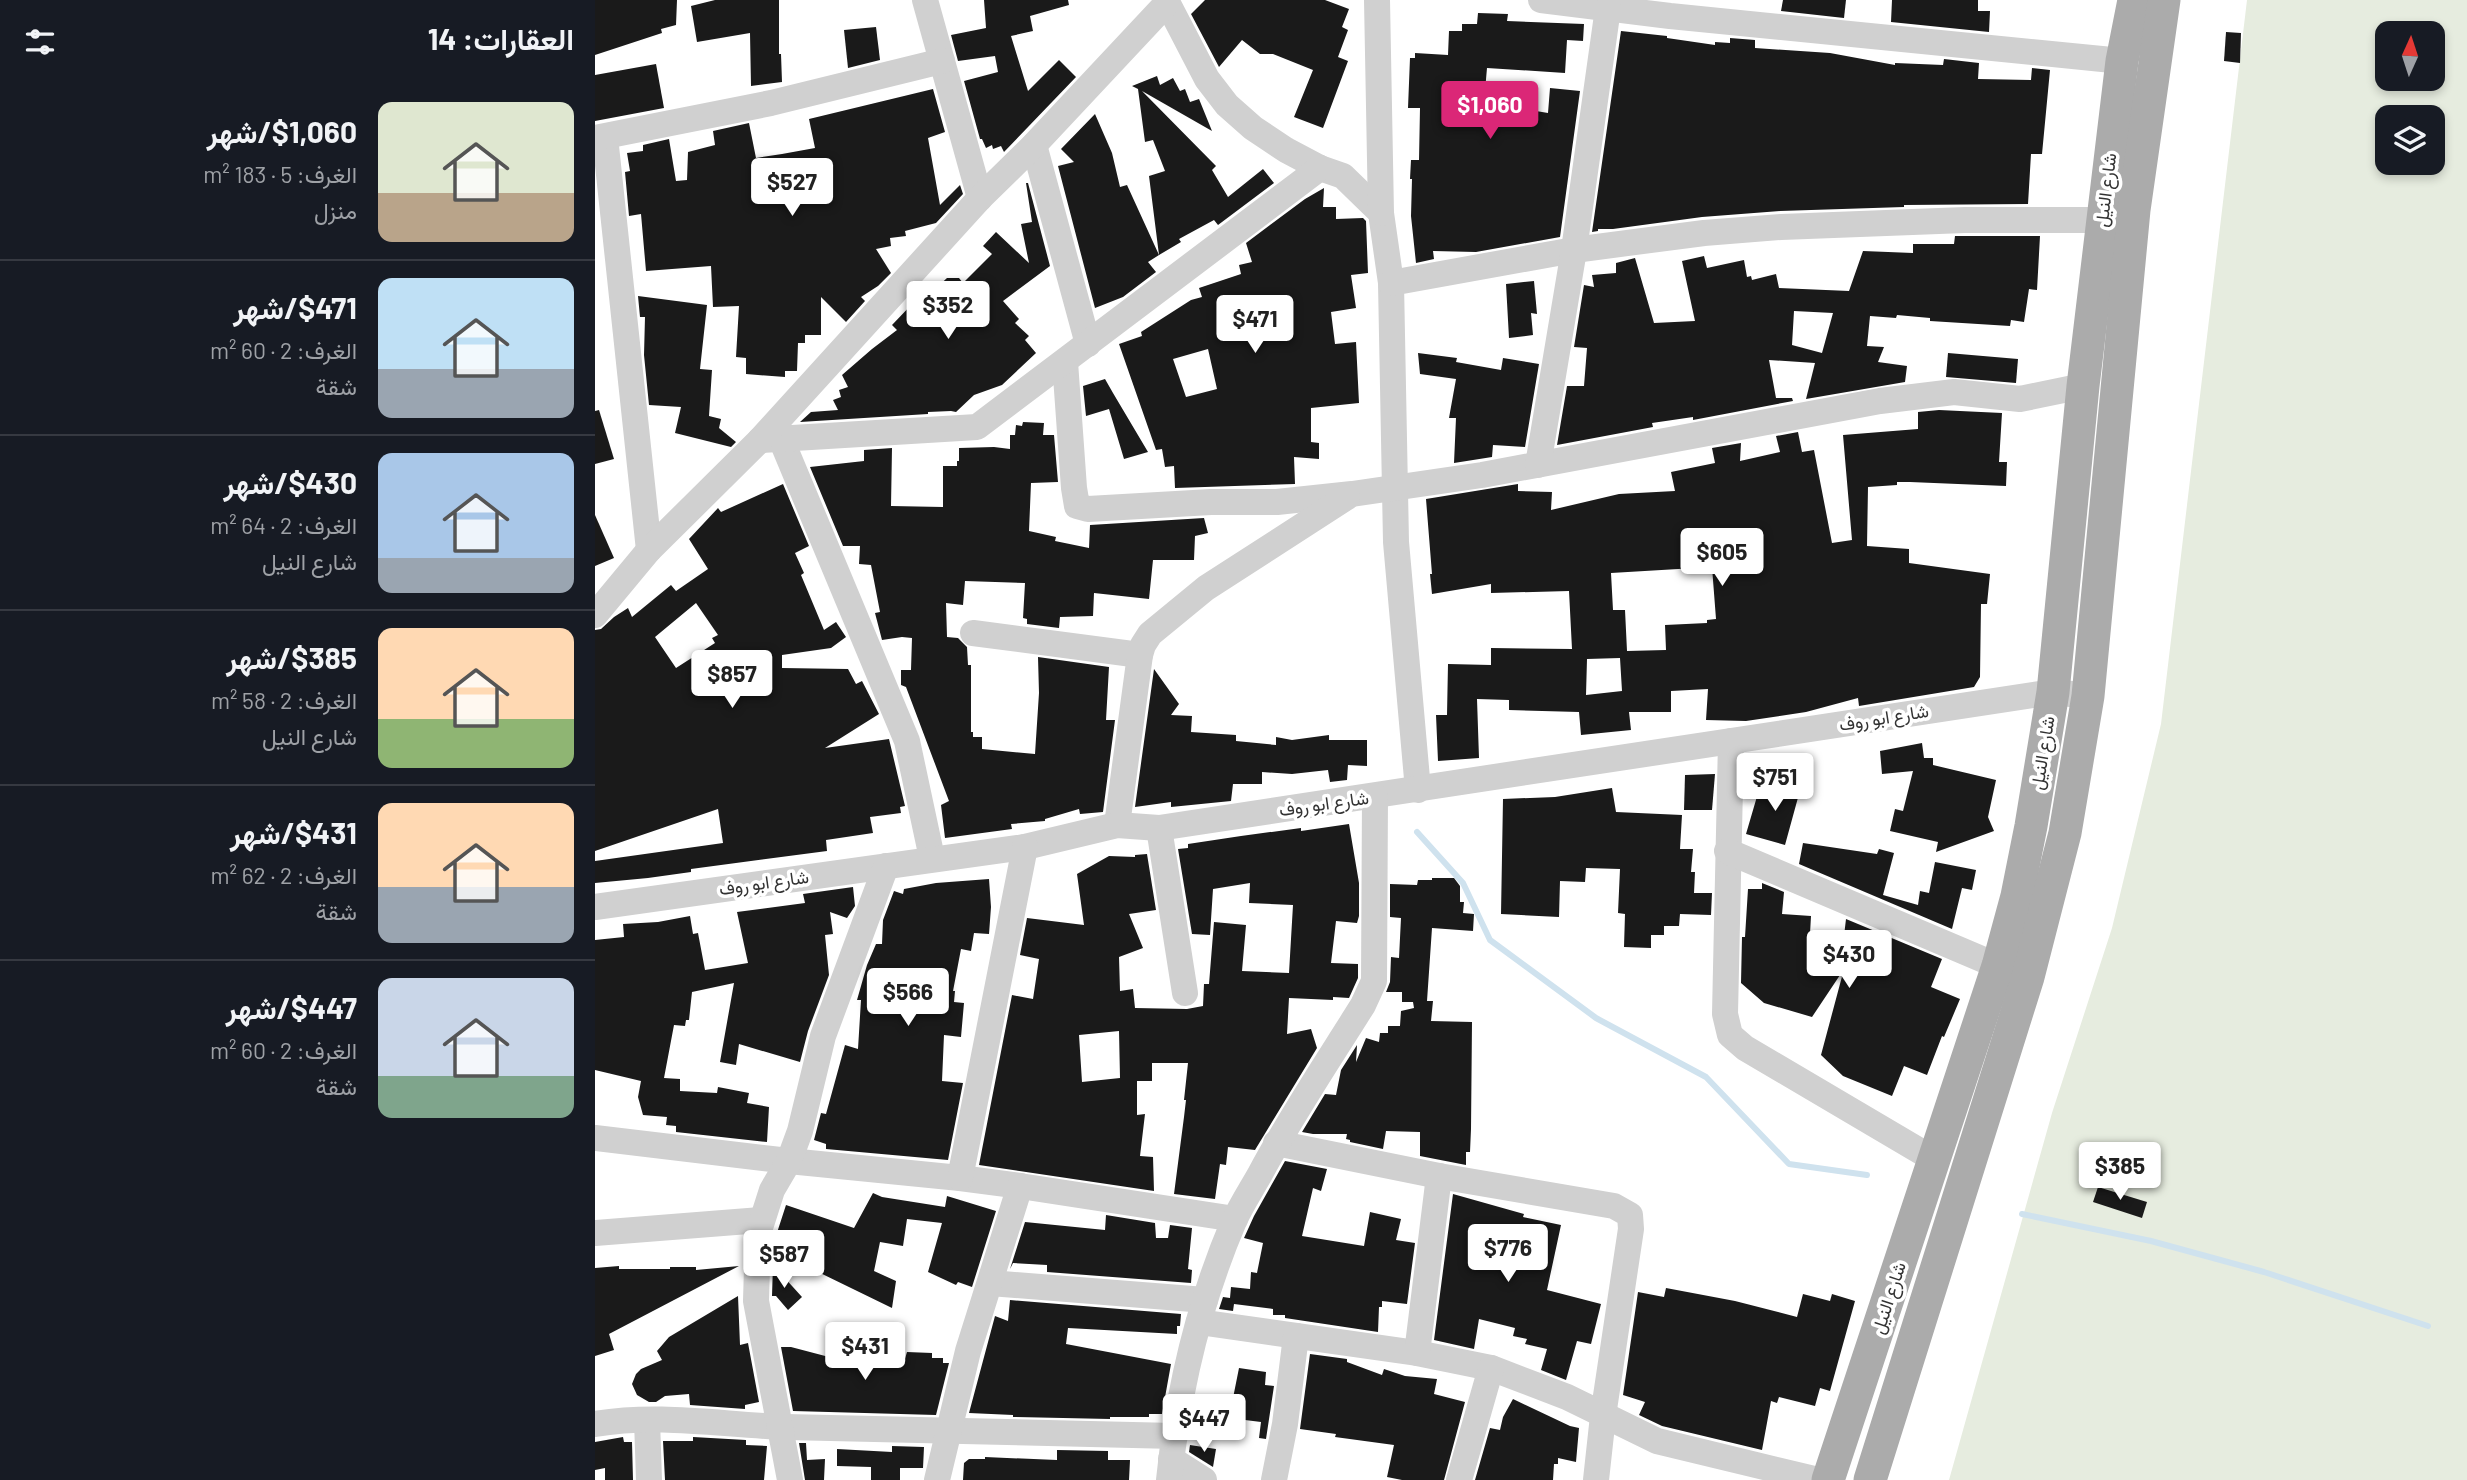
<!DOCTYPE html>
<html lang="ar">
<meta charset="utf-8">
<style>
body{margin:0;font-family:Barlow,Vazirmatn,sans-serif;background:#242831;color:#f1f3f6;direction:rtl;height:100vh;display:flex;flex-direction:column;font-size:26px;white-space:nowrap}
*{box-sizing:border-box;margin:0}
p{font-size:23px;color:#9ea1a6}
.icon{flex:none;width:38px;height:38px;fill:none;stroke:currentColor;stroke-width:2;stroke-linecap:round;stroke-linejoin:round}
.map{position:relative;flex:1;overflow:hidden;direction:ltr}
.sheet{display:flex;flex-direction:column;background:#171b24;width:595px}
.sheet>*{flex:none}
.needle{width:46px;rotate:3deg}
.buttons{position:absolute;left:1780px;top:21px;display:grid;gap:14px}
.buttons a{display:grid;place-items:center;width:70px;height:70px;border-radius:14px;background:#171b24;box-shadow:0 4px 10px #0003;font-size:35px}
.price{position:absolute;translate:-50% -60px;padding:0 16px;border-radius:7px;background:#fff;color:#222;font-size:23px;line-height:46px;filter:drop-shadow(0 2px 4px #0008)}
.price::after{content:'';position:absolute;left:50%;top:42px;width:21px;height:16px;margin-left:-10px;background:inherit;clip-path:polygon(0 0,100% 0,50% 100%)}
.price.selected{background:#db2777;color:#fff}
ul{padding:0;list-style:none}
li{display:flex;align-items:center;gap:21px;height:175px;padding:0 21px}
li+li{border-top:2px solid #363941}
li span{display:grid;place-items:center;flex:none;width:196px;height:140px;border-radius:14px;color:#555}
li>.icon{margin-inline-start:auto}
span .icon{width:84px;height:84px;fill:#fffc;stroke-width:1}
li b{font-size:30px}
h2{display:flex;justify-content:space-between;align-items:center;height:84px;padding:0 21px;font-size:30px}
main{display:flex;flex:1;min-height:0}
.map>svg:first-child{display:block}
</style>
<main>
<div class="map">
<svg width="1872" height="1480" viewBox="0 0 1872 1480">
<rect width="100%" height="100%" fill="#fff"/>
<path fill="#e6ecdf" fill-rule="evenodd" d="M1652,0H1872V1480H1354L1457,1113L1517,928L1566,724ZM1792,33H1838V79H1792ZM1792,117H1838V163H1792Z"/>
<g fill="none" stroke-linecap="round" stroke-linejoin="round">
<g stroke="#cfe2ee" stroke-width="6">
<polyline points="822,832 868,883 895,940 1001,1018 1111,1077 1194,1164 1272,1175"/>
<polyline points="1427,1214 1556,1241 1669,1272 1833,1326"/>
</g>
</g>
<g fill="#1a1a1a" fill-rule="evenodd">
<polygon points="0,0 82,0 81,25 66,29 67,33 0,55"/>
<polygon points="120,0 184,0 184,54 186,54 187,82 156,86 155,33 102,42 96,6"/>
<polygon points="389,0 473,0 474,5 435,16 438,31 416,36 433,91 464,60 481,77 409,152 406,146 398,149 397,145 391,148 387,139 385,139 369,81 403,72 400,56 363,61 356,35 391,28"/>
<polygon points="610,0 730,0 754,9 747,27 753,30 743,57 753,61 728,128 699,117 718,70 678,54 665,54 647,40 624,67 596,14"/>
<polygon points="1188,0 1251,0 1249,18 1186,11"/>
<polygon points="1297,0 1383,0 1383,11 1395,11 1394,32 1296,22"/>
<polygon points="883,13 913,14 912,21 989,24 988,41 972,40 970,73 892,68 889,102 953,113 955,88 985,91 965,237 881,252 838,251 839,259 821,263 816,216 817,179 815,179 816,160 824,160 825,108 813,108 815,58 820,58 820,53 853,55 854,31 867,31 867,24 882,24"/>
<polygon points="281,27 285,60 253,68 249,30"/>
<polygon points="1026,31 1072,36 1072,38 1120,45 1120,42 1135,43 1135,38 1160,40 1160,48 1235,53 1300,65 1300,63 1348,65 1349,59 1384,63 1383,79 1436,80 1437,68 1455,70 1447,154 1436,154 1433,204 1309,205 1309,207 1185,211 1107,217 1018,229 1003,229 1003,231 997,232"/>
<polygon points="1631,32 1646,33 1645,63 1629,61"/>
<polygon points="61,64 69,108 0,121 0,75"/>
<polygon points="562,76 565,85 578,78 585,91 590,89 595,102 604,99 617,131 547,91 621,166 617,170 633,197 668,169 679,183 623,225 619,220 584,239 586,242 564,255 554,176 570,171 558,140 550,142 543,89 537,86"/>
<polygon points="338,89 350,132 333,138 345,205 365,185 368,194 341,223 310,231 311,236 295,238 296,246 281,249 296,273 283,286 266,297 270,301 251,322 226,297 226,335 210,335 210,343 203,343 202,371 190,371 190,377 151,374 151,358 141,357 144,306 118,307 116,266 51,271 46,214 34,216 30,172 35,171 32,153 48,151 48,145 74,139 81,181 92,180 93,152 120,145 118,131 154,123 161,158 187,154 220,148 214,119"/>
<polygon points="500,114 517,153 525,187 532,185 564,255 553,262 561,272 528,297 500,308 463,166 479,162 466,149"/>
<polygon points="431,183 433,183 455,266 408,301 424,319 420,323 434,336 430,340 441,353 407,385 379,395 361,412 356,411 333,412 333,414 205,422 216,412 243,410 238,400 246,397 244,390 253,387 247,375 277,349 302,330 297,325 320,301 323,305 352,278 364,278 368,283 397,254 388,246 401,232 434,263 426,224 437,222"/>
<path d="M729,188L728,207H741V219L768,218L771,221L773,273L756,275L761,308L736,312L740,344L761,342L764,403L716,408V442L724,443V459L699,457L700,484L580,488L579,466L570,467L567,449L561,450L524,344L547,336L546,332L596,300L607,297L604,288L646,274L644,265L657,262L651,243L710,199ZM613,349L622,389L591,397L578,359Z"/>
<path d="M1360,236H1445L1442,290L1434,289L1429,322L1416,320L1415,326L1335,321V318L1302,315L1301,318L1275,316L1272,346L1289,347L1283,362L1312,366L1310,382L1211,399L1220,363L1174,360L1181,398H1197L1198,401L1098,420V417L1057,423L1058,427L962,445L972,386H989L992,348L979,347L989,285L999,287L997,275L1021,273V263L1040,258L1059,323L1100,321L1087,261L1109,256L1112,268L1149,260L1152,277L1156,276L1157,280L1181,274L1184,288L1254,291L1268,251L1318,253V244H1359ZM1199,311L1238,313L1227,353L1197,345Z"/>
<polygon points="939,281 942,314 936,313 938,335 914,338 911,284"/>
<polygon points="43,296 112,305 105,369 117,370 114,416 126,419 124,428 141,442 136,447 80,433 86,407 54,405 49,355 50,317 45,317"/>
<polygon points="823,353 862,358 861,362 906,370 908,358 944,364 930,447 898,445 897,457 859,463 861,418 854,418 861,379 825,374"/>
<polygon points="1353,353 1423,359 1421,383 1351,377"/>
<polygon points="510,379 518,393 553,452 529,459 514,409 491,416 488,386"/>
<polygon points="4,410 19,459 0,464 0,411"/>
<path d="M1344,410L1407,413L1404,462H1412L1411,486L1315,482H1302V485L1273,487L1272,546L1314,549V563L1395,574L1392,604H1386L1385,677L1379,687L1264,706L1263,698L1211,712L1151,721L1111,720L1113,689L1076,691V712H1034L1036,730L986,735L984,712L914,710V700L882,699L884,758L843,761L841,715H852L853,664L896,665V648L977,649L974,591L896,593V584L837,594L835,574H837L831,499L923,484V491L957,492L956,510L1024,494L1080,491L1076,472L1120,463L1117,448L1146,443L1145,461L1185,452L1181,436L1203,432L1207,452L1219,450L1237,543L1257,540L1248,435L1323,429V412ZM1117,567L1121,619L1112,620V623L1070,625L1071,650L1032,651L1030,610H1018L1016,573ZM1025,658L1027,691L991,695L992,659Z"/>
<polygon points="428,422 449,423 448,435 459,435 463,482 436,483 434,531 461,537 460,541 494,548 495,525 609,518 613,533 600,536 599,560 558,560 554,599 499,593 498,616 465,617 464,628 432,624 432,619 428,618 430,583 370,581 368,605 351,603 352,637 363,638 372,647 373,665 376,665 376,732 378,732 378,737 387,737 387,749 440,754 444,693 443,657 514,667 511,720 520,720 508,812 485,814 484,809 450,819 450,821 416,824 417,829 350,838 346,805 354,801 311,687 306,685 306,670 316,670 317,638 307,637 287,640 280,613 285,612 276,565 264,564 265,546 248,546 215,467 269,461 269,450 297,448 296,506 348,507 348,466 362,466 362,461 364,461 364,448 399,447 415,449 415,435 420,435 421,425 427,426"/>
<path d="M188,484L214,546L200,553L209,573L206,575L229,630L241,622L251,637L236,648L187,655V668L253,669L261,684L267,681L284,714L230,748L294,739L310,806L305,807L306,813L275,817L278,833L231,840L232,851L96,869V872L53,878L0,883V861L128,843L123,809L0,851V630L6,629L19,617L33,608L37,617L76,585L81,591L113,569L94,539L123,508L126,512ZM101,603L123,635L117,638L120,643L81,668L60,637Z"/>
<polygon points="0,515 19,558 0,566"/>
<polygon points="559,669 584,704 576,715 597,716 596,732 641,735 641,741 681,745 681,737 697,740 734,735 734,740 772,740 772,766 753,765 752,780 735,782 733,770 697,774 667,772 667,784 638,784 636,801 576,807 576,802 540,807"/>
<polygon points="1327,743 1329,758 1338,758 1338,765 1401,780 1393,817 1399,831 1341,852 1343,842 1295,831 1300,809 1308,811 1318,771 1287,774 1285,751"/>
<polygon points="1120,774 1117,810 1089,810 1090,775"/>
<polygon points="1187,778 1207,783 1190,845 1151,834 1163,793 1183,798"/>
<polygon points="1017,788 1021,812 1087,815 1085,849 1098,849 1096,872 1100,872 1099,893 1117,893 1116,915 1085,914 1084,926 1069,926 1069,935 1056,935 1056,948 1029,947 1030,914 1023,913 1025,869 991,868 990,882 965,881 964,917 906,914 908,799 960,797"/>
<path d="M754,824L764,883V916L762,923L741,921L736,963L763,964V978L754,998L738,997V1000L694,998L692,1034L716,1029L722,1048L660,1150L633,1147L631,1165L625,1164L620,1199L579,1194L589,1117L591,1100H589L593,1063H557V1081H542V1115L550,1114L545,1156L558,1157L559,1191L384,1165L417,995L438,999L444,959L425,955L432,918L489,925L482,874L514,856L540,857V855L552,854L561,910L534,914L548,948L524,957L525,991L538,989L540,1008L592,1009L608,1006L609,984H614L619,922L651,925L647,971L694,973L698,905L654,903L655,883L618,889L615,935L597,934L583,849L593,848V844L646,836L706,828V831ZM524,1031L525,1078L487,1082L484,1035Z"/>
<polygon points="1208,843 1282,854 1284,849 1299,853 1288,895 1323,905 1325,891 1334,893 1340,862 1381,870 1377,890 1367,888 1357,929 1204,864"/>
<polygon points="837,878 859,878 865,886 865,902 869,902 868,913 879,914 878,931 837,928 832,1001 838,1001 836,1021 877,1022 876,1129 875,1152 871,1152 871,1165 825,1156 825,1132 791,1131 788,1149 755,1142 755,1140 751,1139 752,1134 718,1134 707,1132 730,1094 741,1095 746,1070 762,1045 761,1062 771,1038 784,1042 785,1033 793,1033 793,1026 805,1026 806,1011 819,1008 818,1002 807,1002 807,992 791,992 795,982 796,957 804,958 806,918 795,917 795,884 822,885 823,880 837,880"/>
<polygon points="394,879 396,907 394,934 379,933 376,951 366,949 358,991 360,991 359,1002 369,1003 366,1037 349,1035 347,1081 368,1083 353,1160 231,1149 231,1144 219,1140 226,1113 231,1114 250,1045 263,1049 266,1000 262,1000 272,965 281,944 287,944 288,920 299,891 308,894 309,889 341,883"/>
<polygon points="1167,883 1189,892 1187,914 1216,916 1215,934 1249,936 1251,919 1347,959 1336,987 1365,999 1349,1037 1347,1036 1332,1075 1309,1066 1297,1096 1248,1076 1226,1055 1249,969 1217,1017 1169,1003 1146,983 1147,937 1150,937 1153,889 1167,889"/>
<polygon points="258,887 260,906 252,918 235,912 238,934 230,935 234,975 213,1031 205,1062 144,1044 141,1065 125,1062 139,983 97,992 94,1020 91,1020 90,1026 79,1025 69,1078 85,1079 85,1091 122,1093 123,1087 154,1093 152,1103 174,1107 172,1142 81,1132 81,1126 71,1125 72,1117 48,1115 43,1097 46,1081 0,1070 0,940 29,937 28,924 63,922 95,916 98,934 103,933 110,970 153,963 142,912 210,903 208,894"/>
<polygon points="690,1161 732,1169 726,1191 718,1188 707,1236 769,1246 775,1212 806,1219 801,1240 820,1243 812,1304 787,1301 787,1307 784,1307 783,1332 690,1318 690,1315 678,1315 678,1309 639,1304 638,1311 624,1309 628,1297 635,1298 636,1287 655,1289 656,1272 662,1273 668,1243 649,1238 659,1216"/>
<polygon points="1503,1187 1552,1202 1547,1218 1498,1202"/>
<polygon points="278,1193 287,1197 350,1207 352,1196 401,1211 377,1287 363,1282 361,1285 333,1272 347,1223 312,1219 308,1246 285,1242 279,1271 301,1281 297,1308 178,1250 179,1242 191,1205 259,1228"/>
<polygon points="858,1194 929,1214 928,1217 966,1225 952,1290 1006,1304 996,1344 982,1341 971,1380 946,1370 952,1349 930,1344 932,1339 918,1336 920,1328 884,1319 879,1349 839,1340"/>
<polygon points="511,1215 560,1223 561,1238 573,1238 575,1225 597,1228 593,1269 597,1270 596,1283 452,1272 452,1265 418,1263 415,1269 430,1222 510,1230"/>
<polygon points="178,1265 207,1297 193,1310 181,1296 177,1296"/>
<polygon points="24,1266 24,1269 75,1269 75,1267 101,1267 101,1270 144,1266 14,1334 19,1350 0,1356 0,1268"/>
<polygon points="1071,1288 1140,1301 1202,1317 1208,1294 1235,1301 1237,1294 1260,1301 1235,1391 1225,1388 1220,1406 1184,1397 1182,1403 1176,1401 1167,1450 1067,1426 1044,1415 1050,1402 1028,1395 1043,1292 1069,1297"/>
<polygon points="143,1296 145,1345 153,1343 164,1402 150,1405 150,1409 95,1405 94,1394 70,1396 61,1402 54,1402 42,1395 37,1384 41,1374 46,1369 67,1360 62,1351 74,1337"/>
<polygon points="415,1300 586,1314 585,1326 582,1326 582,1334 473,1328 471,1344 576,1364 567,1414 554,1414 554,1417 515,1417 515,1419 418,1417 418,1415 374,1413 400,1316 413,1321"/>
<polygon points="290,1345 288,1358 309,1362 312,1352 337,1353 337,1358 348,1358 348,1363 354,1363 341,1415 198,1411 186,1347 196,1347 253,1362 269,1347"/>
<polygon points="715,1354 752,1359 752,1362 787,1375 789,1369 810,1376 842,1379 839,1394 870,1402 849,1480 807,1480 792,1477 799,1445 740,1437 741,1434 705,1429"/>
<polygon points="644,1368 671,1372 670,1385 679,1386 671,1439 664,1438 666,1422 634,1418"/>
<polygon points="918,1399 975,1426 984,1428 981,1462 963,1458 963,1464 959,1464 958,1480 880,1480 895,1428 905,1430 908,1417"/>
<polygon points="28,1437 29,1442 37,1442 38,1480 10,1480 10,1468 0,1470 0,1442"/>
<polygon points="98,1437 151,1440 151,1445 172,1446 169,1480 70,1480 68,1441 98,1441"/>
<polygon points="204,1443 211,1443 212,1460 230,1459 229,1480 210,1480"/>
<polygon points="595,1445 621,1449 618,1467 594,1452"/>
<polygon points="297,1446 329,1447 328,1468 305,1468 305,1480 276,1480 276,1467 242,1466 242,1449 297,1452"/>
<polygon points="462,1450 513,1451 513,1460 535,1460 534,1480 368,1480 369,1463 374,1459 390,1459 390,1457 462,1460"/>
</g>
<g fill="none" stroke-linecap="round" stroke-linejoin="round">
<g stroke="#d0d0d0" stroke-width="26">
<polyline points="330,0 385,198"/>
<polyline points="571,0 612,79 632,105 658,128 691,150 725,168 748,176 786,213 796,283 801,542 823,790"/>
<polyline points="782,0 786,213"/>
<polyline points="946,0 1075,16 1527,61"/>
<polyline points="10,137 54,550"/>
<polyline points="0,138 176,103 347,61"/>
<polyline points="439,145 493,344"/>
<polyline points="796,283 979,250 1109,233 1186,227 1370,220 1507,220"/>
<polyline points="470,362 479,488 482,506 493,509 616,502 682,502 757,494 887,475 1285,401 1359,392 1425,399 1488,386"/>
<polyline points="186,439 312,741 337,858"/>
<polyline points="165,440 382,427 725,168"/>
<polyline points="943,465 979,250 1013,8"/>
<polyline points="0,615 54,550 165,440 385,198 439,145 572,3"/>
<polyline points="378,633 545,655"/>
<polyline points="1136,741 1130,1014 1135,1035 1150,1048 1340,1160"/>
<polyline points="522,825 545,655 548,645 555,634 611,588 752,497"/>
<polyline points="564,828 590,993"/>
<polyline points="1132,851 1403,966"/>
<polyline points="0,907 430,847 522,825 564,828 1458,692 1476,694"/>
<polyline points="0,1138 194,1161 365,1178 425,1186"/>
<polyline points="681,1143 844,1176 1019,1206 1035,1215 1036,1229 1008,1416 1001,1480"/>
<polyline points="365,1178 430,847"/>
<polyline points="0,1233 166,1220"/>
<polyline points="395,1283 610,1300"/>
<polyline points="604,1322 822,1353 896,1368 972,1397 1062,1441 1223,1480"/>
<polyline points="822,1353 844,1176"/>
<polyline points="52,1420 54,1480"/>
<path d="M0,1424C64,1413 128,1425 191,1427C321,1431 451,1434 580,1436"/>
<polyline points="576,1459 609,1480"/>
<polyline points="195,1480 161,1301 163,1234 177,1190 194,1161 205,1131 228,1036 291,866"/>
<polyline points="342,1480 373,1351 425,1186 640,1219"/>
<path d="M574,1480C583,1392 604,1303 639,1221C646,1205 656,1190 665,1174C696,1116 733,1061 768,1005L779,981L780,796"/>
<polyline points="679,1480 690,1424 701,1336"/>
<polyline points="864,1480 896,1368"/>
</g>
<g stroke="#ababab" stroke-width="33">
<polyline points="1233,1480 1403,966 1422,896 1436,826 1458,692 1488,386 1527,61 1539,0"/>
<polyline points="1275,1480 1433,977 1470,833 1493,696 1539,210 1569,0"/>
</g>
</g>
<g text-anchor="middle" stroke-width="7" stroke-linejoin="round" paint-order="stroke">
<g font-size="18" fill="#333" stroke="#fff">
<text transform="translate(1511 190) rotate(-83)" y="6">شارع النيل</text>
<text transform="translate(1289 718) rotate(-9)" y="6">شارع ابو روف</text>
<text transform="translate(1448 753) rotate(-81)" y="6">شارع النيل</text>
<text transform="translate(729 804) rotate(-8)" y="6">شارع ابو روف</text>
<text transform="translate(169 883) rotate(-8)" y="6">شارع ابو روف</text>
<text transform="translate(1294 1298) rotate(-72)" y="6">شارع النيل</text>
</g>
</g>
</svg>
<div class="buttons">
<a><svg class="needle" viewBox="-14 -14 28 28"><path d="M0-13l5 13h-10z" fill="#e53935"/><path d="M0 13l5-13h-10z" fill="#9ea1a6"/></svg></a>
<a><svg class="icon" aria-label="layers" viewBox="0 0 24 24"><path d="M12 4l9 5-9 5-9-5zM3 14l9 5 9-5"/></svg></a>
</div>
<b class="price selected" style="left:895px;top:141px">$1,060</b>
<b class="price" style="left:197px;top:218px">$527</b>
<b class="price" style="left:353px;top:341px">$352</b>
<b class="price" style="left:660px;top:355px">$471</b>
<b class="price" style="left:1127px;top:588px">$605</b>
<b class="price" style="left:137px;top:710px">$857</b>
<b class="price" style="left:1180px;top:813px">$751</b>
<b class="price" style="left:1254px;top:990px">$430</b>
<b class="price" style="left:313px;top:1028px">$566</b>
<b class="price" style="left:1525px;top:1202px">$385</b>
<b class="price" style="left:913px;top:1284px">$776</b>
<b class="price" style="left:189px;top:1290px">$587</b>
<b class="price" style="left:270px;top:1382px">$431</b>
<b class="price" style="left:609px;top:1454px">$447</b>
</div>
<section class="sheet">
<h2>العقارات: 14<svg class="icon" aria-label="filters" viewBox="0 0 24 24"><path d="M4 7h16M4 17h16"/><circle cx="9" cy="7" r="2"/><circle cx="15" cy="17" r="2"/></svg></h2>
<ul>
<li><span style="background:linear-gradient(#dfe7d0 65%,#b9a48a 0)"><svg class="icon" aria-label="home" viewBox="0 0 24 24"><path d="M3 11l9-7 9 7M6 9v11h12V9"/></svg></span><div><b>$1,060/شهر</b><p>الغرف: 5 · 183 m²</p><p>منزل</p></div></li>
<li><span style="background:linear-gradient(#bfe0f5 65%,#9aa5b1 0)"><svg class="icon" aria-label="home" viewBox="0 0 24 24"><path d="M3 11l9-7 9 7M6 9v11h12V9"/></svg></span><div><b>$471/شهر</b><p>الغرف: 2 · 60 m²</p><p>شقة</p></div></li>
<li><span style="background:linear-gradient(#a9c7e8 75%,#9aa5b1 0)"><svg class="icon" aria-label="home" viewBox="0 0 24 24"><path d="M3 11l9-7 9 7M6 9v11h12V9"/></svg></span><div><b>$430/شهر</b><p>الغرف: 2 · 64 m²</p><p>شارع النيل</p></div></li>
<li><span style="background:linear-gradient(#ffd9b3 65%,#8fb573 0)"><svg class="icon" aria-label="home" viewBox="0 0 24 24"><path d="M3 11l9-7 9 7M6 9v11h12V9"/></svg></span><div><b>$385/شهر</b><p>الغرف: 2 · 58 m²</p><p>شارع النيل</p></div></li>
<li><span style="background:linear-gradient(#ffd9b3 60%,#9aa5b1 0)"><svg class="icon" aria-label="home" viewBox="0 0 24 24"><path d="M3 11l9-7 9 7M6 9v11h12V9"/></svg></span><div><b>$431/شهر</b><p>الغرف: 2 · 62 m²</p><p>شقة</p></div></li>
<li><span style="background:linear-gradient(#c9d6e8 70%,#7fa58c 0)"><svg class="icon" aria-label="home" viewBox="0 0 24 24"><path d="M3 11l9-7 9 7M6 9v11h12V9"/></svg></span><div><b>$447/شهر</b><p>الغرف: 2 · 60 m²</p><p>شقة</p></div></li>
</ul>
</section>
</main>
